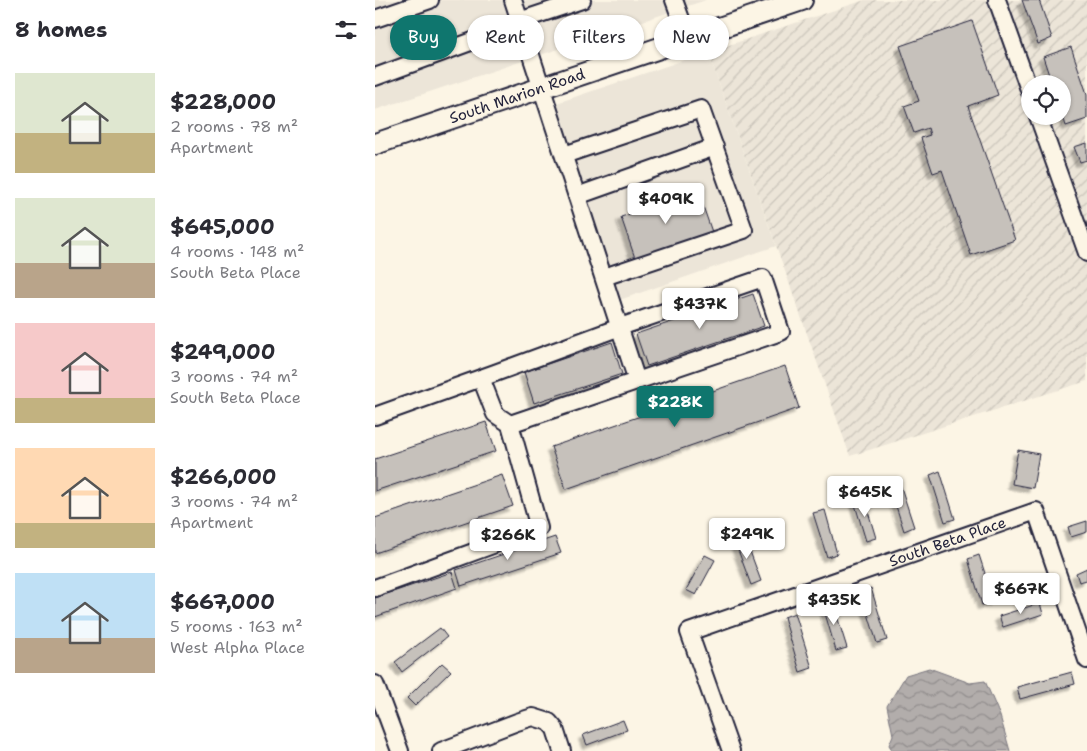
<!DOCTYPE html>
<meta charset="utf-8">
<style>
body{margin:0;font-family:"Shantell Sans",sans-serif;background:#f7f7f7;color:#2b2b33;height:100vh;display:flex;flex-direction:column;font-size:19px;white-space:nowrap}
*{box-sizing:border-box;margin:0}
p{font-size:16px;color:#7c7c81}
.icon{flex:none;width:28px;height:28px;fill:none;stroke:currentColor;stroke-width:2;stroke-linecap:round;stroke-linejoin:round}
.map{position:relative;flex:1;overflow:hidden}
.side{display:flex;flex-direction:column;background:#fff;width:375px}
.side>*{flex:none}
.banner{position:absolute;left:15px;top:15px;width:475px;height:45px;display:flex;gap:10px}
.tools{position:absolute;left:646px;top:75px;display:grid;gap:10px}
.tools a{display:grid;place-items:center;width:50px;height:50px;border-radius:50%;background:#fff;box-shadow:0 1px 4px #0004;font-size:25px}
.price{position:absolute;translate:-50% -42px;padding:0 11px;border-radius:5px;background:#fff;color:#222;font-size:16px;line-height:32px;filter:drop-shadow(0 1px 2px #0008)}
.price::after{content:'';position:absolute;left:50%;top:30px;width:15px;height:11px;margin-left:-8px;background:inherit;clip-path:polygon(0 0,100% 0,50% 100%)}
.price.selected{background:#0f766e;color:#fff}
ul{padding:0;list-style:none}
li{display:flex;align-items:center;gap:15px;height:125px;padding:0 15px}
li span{display:grid;place-items:center;flex:none;width:140px;height:100px;border-radius:0px;color:#555}
li>.icon{margin-inline-start:auto}
span .icon{width:60px;height:60px;fill:#fffc;stroke-width:1}
li b{font-size:21px}
h2{display:flex;justify-content:space-between;align-items:center;height:60px;padding:0 15px;font-size:21px}
.chip{padding:0 18px;border-radius:22px;background:#fff;box-shadow:0 1px 4px #0004;font-size:18px;line-height:45px}
.chip.selected{background:#0f766e;color:#fff}
main{display:flex;flex:1;min-height:0}
.map>svg:first-child{display:block}
</style>
<main>
<section class="side">
<h2>8 homes<svg class="icon" aria-label="filters" viewBox="0 0 24 24"><path d="M4 7h16M4 17h16"/><circle cx="9" cy="7" r="2"/><circle cx="15" cy="17" r="2"/></svg></h2>
<ul>
<li><span style="background:linear-gradient(#dfe7d0 60%,#c2b280 0)"><svg class="icon" aria-label="home" viewBox="0 0 24 24"><path d="M3 11l9-7 9 7M6 9v11h12V9"/></svg></span><div><b>$228,000</b><p>2 rooms · 78 m²</p><p>Apartment</p></div></li>
<li><span style="background:linear-gradient(#dfe7d0 65%,#b9a48a 0)"><svg class="icon" aria-label="home" viewBox="0 0 24 24"><path d="M3 11l9-7 9 7M6 9v11h12V9"/></svg></span><div><b>$645,000</b><p>4 rooms · 148 m²</p><p>South Beta Place</p></div></li>
<li><span style="background:linear-gradient(#f6c9c9 75%,#c2b280 0)"><svg class="icon" aria-label="home" viewBox="0 0 24 24"><path d="M3 11l9-7 9 7M6 9v11h12V9"/></svg></span><div><b>$249,000</b><p>3 rooms · 74 m²</p><p>South Beta Place</p></div></li>
<li><span style="background:linear-gradient(#ffd9b3 75%,#c2b280 0)"><svg class="icon" aria-label="home" viewBox="0 0 24 24"><path d="M3 11l9-7 9 7M6 9v11h12V9"/></svg></span><div><b>$266,000</b><p>3 rooms · 74 m²</p><p>Apartment</p></div></li>
<li><span style="background:linear-gradient(#bfe0f5 65%,#b9a48a 0)"><svg class="icon" aria-label="home" viewBox="0 0 24 24"><path d="M3 11l9-7 9 7M6 9v11h12V9"/></svg></span><div><b>$667,000</b><p>5 rooms · 163 m²</p><p>West Alpha Place</p></div></li>
</ul>
</section>
<div class="map">
<svg width="712" height="751" viewBox="0 0 712 751">
<defs>
<pattern id="industrial-furrows" width="10" height="10" patternUnits="userSpaceOnUse" patternTransform="scale(1.25)"><rect width="10" height="10" fill="#ece5d8"/><path d="M-1 1l2-2M0 10L10 0M9 11l2-2" fill="none" stroke="#cac4ba"/></pattern>
<pattern id="water-waves" width="16" height="10" patternUnits="userSpaceOnUse" patternTransform="scale(1.25)"><rect width="16" height="10" fill="#b2adab"/><path d="M0 5q4-4 8 0t8 0" fill="none" stroke="#908c8c"/></pattern>
<filter id="shadow"><feDropShadow dx="-4.5" dy="4.5" stdDeviation="1" flood-color="#0004"/></filter>
</defs>
<rect width="100%" height="100%" fill="#fcf5e5"/>
<filter id="ink" filterUnits="userSpaceOnUse"><feTurbulence type="fractalNoise" baseFrequency=".02" numOctaves="2"/><feDisplacementMap in="SourceGraphic" scale="10" xChannelSelector="R" yChannelSelector="G"/><feConvolveMatrix kernelMatrix="1 2 1 2 8 2 1 2 1" color-interpolation-filters="sRGB"/></filter>
<g filter="url(#ink)">
<g fill="#ece5d8">
<polygon points="0,0 331,0 0,110"/>
<polygon points="333,52 401,246 230,305 164,109"/>
</g>
<path fill="url(#industrial-furrows)" fill-rule="evenodd" d="M490,0H712V381L475,456L333,52ZM655,84H688V116H655Z"/>
<polygon fill="url(#water-waves)" stroke="#78757e" points="554,668 595,683 610,681 625,716 635,751 518,751 514,745 518,735 512,706 531,675"/>
<g fill="#c6c1bb" stroke="#22223b" filter="url(#shadow)">
<polygon points="647,0 664,0 677,38 663,44"/>
<polygon points="597,21 623,95 593,106 640,240 596,255 567,170 558,173 546,138 555,135 553,128 539,133 529,106 544,101 525,46"/>
<polygon points="696,47 712,94 712,119 691,126 688,116 688,84 677,84 668,57"/>
<polygon points="712,143 712,160 705,162 699,147"/>
<polygon points="323,192 337,232 260,258 246,217"/>
<polygon points="378,294 389,326 272,366 261,334"/>
<polygon points="237,342 247,374 159,403 149,372"/>
<polygon points="410,366 424,408 191,489 176,447"/>
<polygon points="111,422 121,451 0,491 0,459"/>
<polygon points="643,450 664,454 658,488 637,484"/>
<polygon points="565,471 580,519 570,522 555,475"/>
<polygon points="127,475 138,506 0,553 0,518"/>
<polygon points="524,481 539,527 529,531 514,484"/>
<polygon points="488,495 501,538 491,541 478,498"/>
<polygon points="450,510 462,554 452,557 438,513"/>
<polygon points="712,521 712,532 696,537 693,527"/>
<polygon points="369,535 386,581 376,585 359,539"/>
<polygon points="180,537 186,553 86,586 81,570"/>
<polygon points="330,555 340,560 321,595 311,590"/>
<polygon points="604,555 619,601 607,605 593,559"/>
<polygon points="712,568 712,580 704,582 701,573"/>
<polygon points="77,572 82,588 0,617 0,598"/>
<polygon points="496,588 512,640 502,643 486,591"/>
<polygon points="457,600 472,648 461,651 447,603"/>
<polygon points="665,603 668,614 628,627 624,616"/>
<polygon points="420,613 437,668 425,672 409,617"/>
<polygon points="65,628 72,637 27,672 20,662"/>
<polygon points="67,663 76,671 40,706 32,698"/>
<polygon points="697,672 700,684 645,699 642,687"/>
<polygon points="248,720 252,730 212,745 208,735"/>
</g>
<g fill="none" stroke-linecap="round" stroke-linejoin="round">
<g stroke="#22223b" stroke-width="20">
<g id="minor">
<polyline points="138,0 262,381"/>
<polyline points="299,0 313,38"/>
<polyline points="622,0 655,92"/>
<polyline points="0,19 55,0"/>
<polyline points="0,77 120,33 144,21 207,0"/>
<polyline points="663,116 712,253"/>
<polyline points="189,155 326,109 369,230 229,277"/>
<polyline points="202,196 340,147"/>
<polyline points="106,378 120,414 135,424"/>
<polyline points="0,416 120,373 245,327 388,278 406,332 135,424 164,528 0,588"/>
<polyline points="0,684 25,751"/>
<polyline points="66,751 142,722 158,717 174,722 180,729 187,751"/>
<path id="s1" d="M356,751L314,632L661,511L712,660"/>
</g>
</g>
<g stroke="#22223b" stroke-width="24">
<g id="major">
<path id="s2" d="M0,144L427,0"/>
</g>
</g>
<use href="#minor" stroke="#fcf5e5" stroke-width="16"/>
<use href="#major" stroke="#fcf5e5" stroke-width="20"/>
</g>
</g>
<g text-anchor="middle" stroke-width="4.5" stroke-linejoin="round" paint-order="stroke">
<g font-size="15" fill="#22223b" stroke="#fcf5e5">
<text dy="5" stroke="none"><textPath href="#s2" startOffset="150">South Marion Road</textPath></text>
<text dy="5" stroke="none"><textPath href="#s1" startOffset="400">South Beta Place</textPath></text>
</g>
</g>
</svg>
<div class="tools">
<a><svg class="icon" aria-label="locate" viewBox="0 0 24 24"><circle cx="12" cy="12" r="6"/><path d="M12 2v4M12 18v4M2 12h4M18 12h4"/></svg></a>
</div>
<b class="price" style="left:291px;top:225px">$409K</b>
<b class="price" style="left:325px;top:330px">$437K</b>
<b class="price selected" style="left:300px;top:428px">$228K</b>
<b class="price" style="left:490px;top:518px">$645K</b>
<b class="price" style="left:372px;top:560px">$249K</b>
<b class="price" style="left:133px;top:561px">$266K</b>
<b class="price" style="left:646px;top:615px">$667K</b>
<b class="price" style="left:459px;top:626px">$435K</b>
<div class="banner">
<a class="chip selected">Buy</a>
<a class="chip">Rent</a>
<a class="chip">Filters</a>
<a class="chip">New</a>
</div>
</div>
</main>
